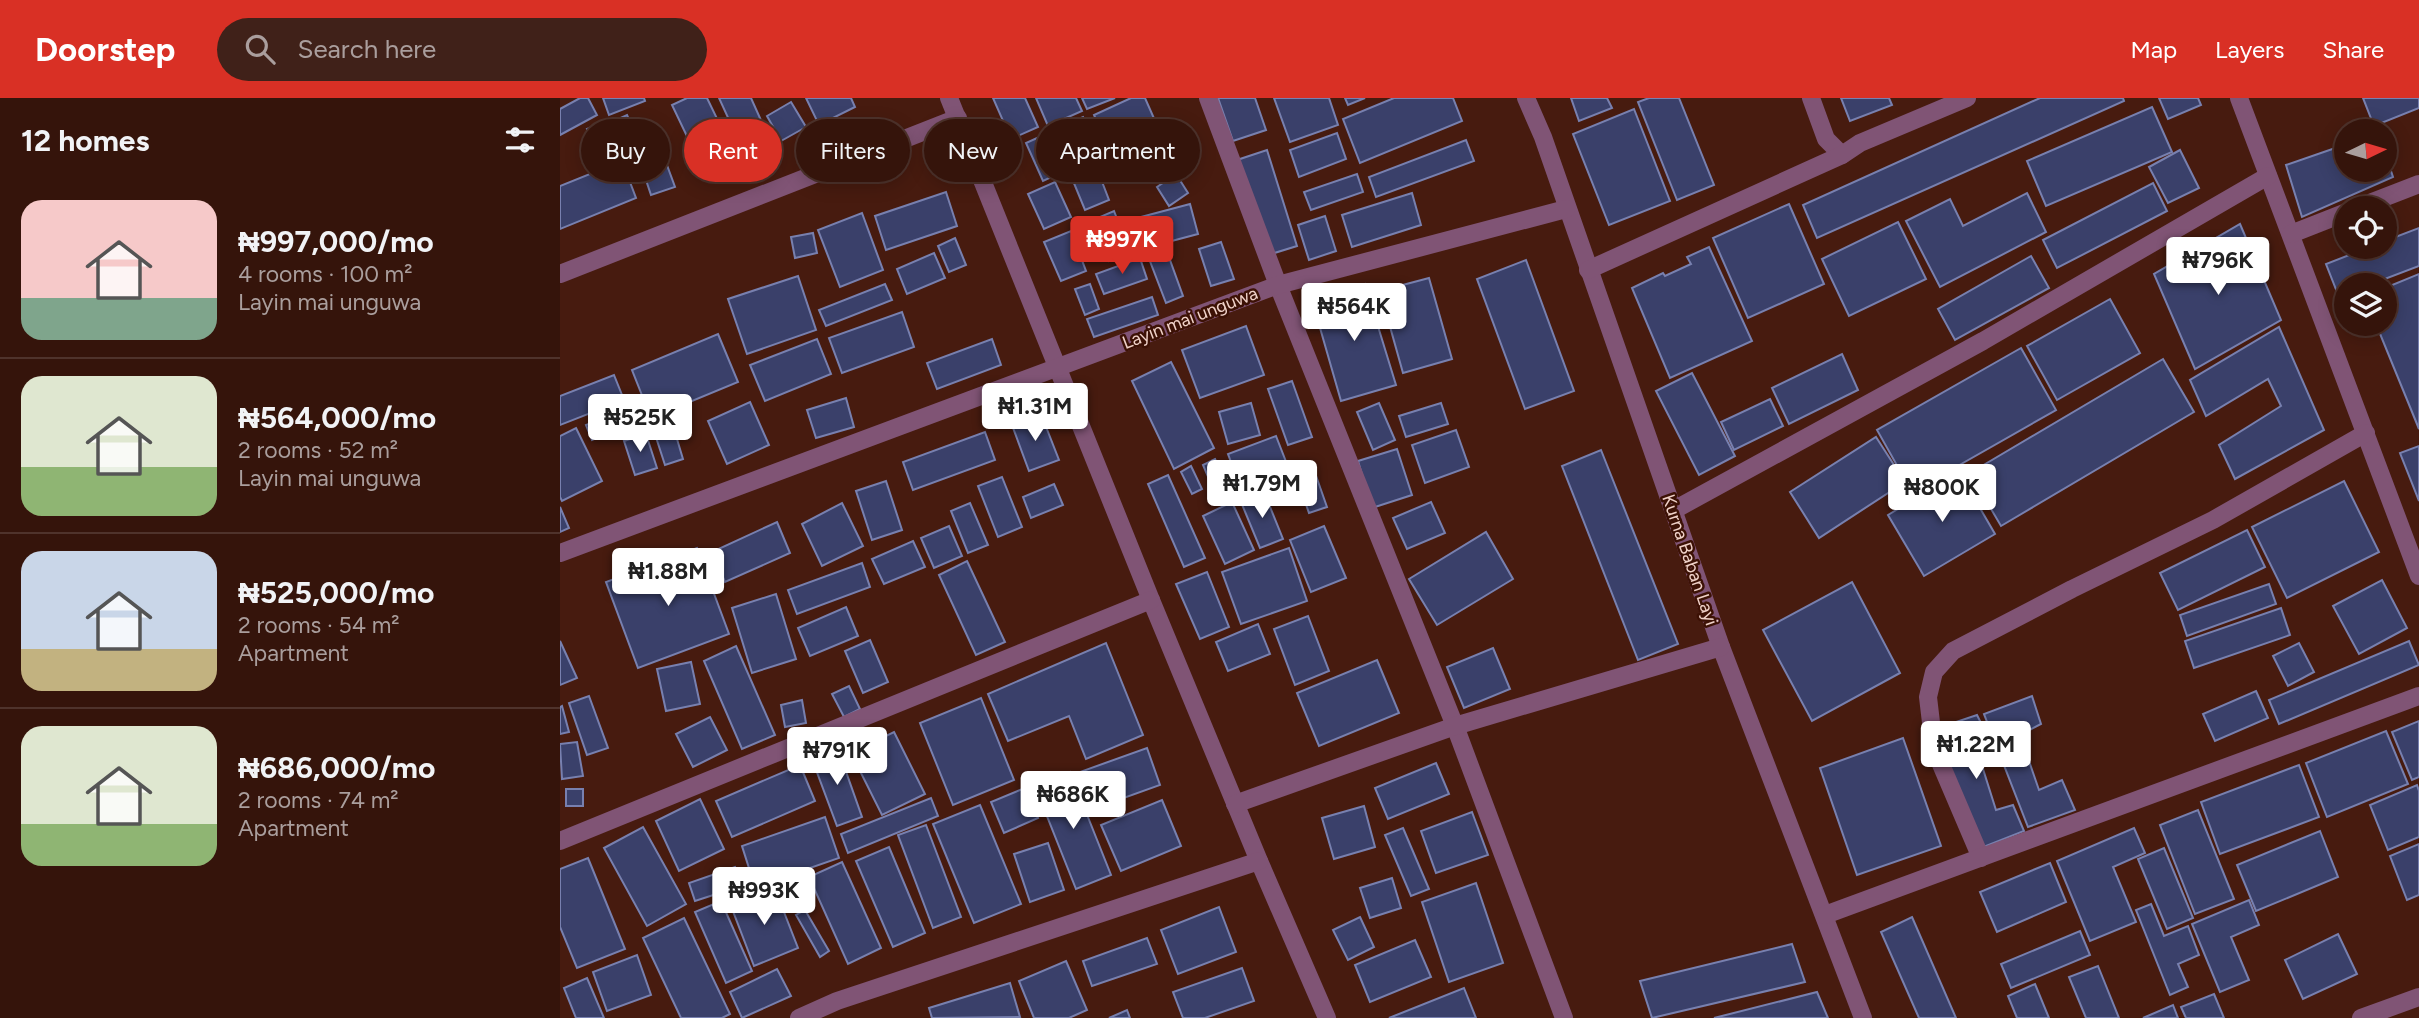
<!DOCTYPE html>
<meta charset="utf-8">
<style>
body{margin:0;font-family:Figtree,sans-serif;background:#402119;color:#f1f3f6;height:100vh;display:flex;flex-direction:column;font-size:26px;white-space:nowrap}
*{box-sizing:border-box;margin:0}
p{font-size:23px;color:#aa9e9d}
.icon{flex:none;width:38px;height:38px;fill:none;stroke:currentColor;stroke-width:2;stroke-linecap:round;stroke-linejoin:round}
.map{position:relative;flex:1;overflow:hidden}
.side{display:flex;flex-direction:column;background:#35140b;width:560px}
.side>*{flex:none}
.top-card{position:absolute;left:21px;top:21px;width:665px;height:63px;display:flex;gap:14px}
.needle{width:46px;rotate:85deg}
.fabs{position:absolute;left:1774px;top:21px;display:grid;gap:14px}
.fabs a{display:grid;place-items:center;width:63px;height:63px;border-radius:50%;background:#35140b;box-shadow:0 4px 18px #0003,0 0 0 2px #4f332c;font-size:35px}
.price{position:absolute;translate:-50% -60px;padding:0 16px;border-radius:7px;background:#fff;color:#222;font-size:23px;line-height:46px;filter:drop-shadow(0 2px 4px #0008)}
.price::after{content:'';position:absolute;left:50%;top:42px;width:21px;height:16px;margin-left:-10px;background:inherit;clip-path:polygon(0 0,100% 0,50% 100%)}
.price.current{background:#d93025;color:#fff}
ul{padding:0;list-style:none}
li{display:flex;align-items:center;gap:21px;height:175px;padding:0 21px}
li+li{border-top:2px solid #4f332c}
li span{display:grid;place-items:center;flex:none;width:196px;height:140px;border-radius:21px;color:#555}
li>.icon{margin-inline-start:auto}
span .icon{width:84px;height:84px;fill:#fffc;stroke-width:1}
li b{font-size:30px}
h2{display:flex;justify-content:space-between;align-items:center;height:84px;padding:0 21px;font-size:30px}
.pill{padding:0 24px;border-radius:32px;background:#35140b;box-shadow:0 4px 18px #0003,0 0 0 2px #4f332c;font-size:24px;line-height:63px}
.pill.current{background:#d93025;color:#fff}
header{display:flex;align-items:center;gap:42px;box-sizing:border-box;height:98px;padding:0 35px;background:#d93025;color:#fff}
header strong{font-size:33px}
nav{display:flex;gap:38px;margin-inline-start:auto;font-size:24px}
.search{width:490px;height:63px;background:#402119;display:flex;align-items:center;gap:18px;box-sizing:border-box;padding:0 24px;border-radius:38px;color:#aa9e9d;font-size:26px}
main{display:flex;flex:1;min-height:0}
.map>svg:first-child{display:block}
</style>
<header>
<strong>Doorstep</strong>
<div class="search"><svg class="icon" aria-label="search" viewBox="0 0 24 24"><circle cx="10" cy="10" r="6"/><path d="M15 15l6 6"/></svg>Search here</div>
<nav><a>Map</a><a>Layers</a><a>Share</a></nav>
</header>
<main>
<section class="side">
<h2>12 homes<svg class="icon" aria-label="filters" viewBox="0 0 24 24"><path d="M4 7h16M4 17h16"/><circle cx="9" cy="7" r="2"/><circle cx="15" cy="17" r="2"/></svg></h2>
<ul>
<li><span style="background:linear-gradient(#f6c9c9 70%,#7fa58c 0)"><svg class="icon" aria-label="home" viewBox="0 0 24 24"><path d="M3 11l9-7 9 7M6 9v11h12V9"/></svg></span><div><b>₦997,000/mo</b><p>4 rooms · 100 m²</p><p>Layin mai unguwa</p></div></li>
<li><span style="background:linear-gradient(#dfe7d0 65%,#8fb573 0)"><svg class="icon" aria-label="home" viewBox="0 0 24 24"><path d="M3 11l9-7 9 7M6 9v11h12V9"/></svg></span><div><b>₦564,000/mo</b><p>2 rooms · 52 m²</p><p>Layin mai unguwa</p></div></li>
<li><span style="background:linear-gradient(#c9d6e8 70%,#c2b280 0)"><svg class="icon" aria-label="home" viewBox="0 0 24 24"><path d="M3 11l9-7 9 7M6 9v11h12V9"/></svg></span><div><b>₦525,000/mo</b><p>2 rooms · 54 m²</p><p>Apartment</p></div></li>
<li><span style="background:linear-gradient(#dfe7d0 70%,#8fb573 0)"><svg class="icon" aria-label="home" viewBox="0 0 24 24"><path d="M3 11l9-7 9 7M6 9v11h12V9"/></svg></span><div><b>₦686,000/mo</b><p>2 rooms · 74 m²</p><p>Apartment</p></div></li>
</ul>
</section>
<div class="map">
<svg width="1859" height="920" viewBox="0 0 1859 920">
<rect width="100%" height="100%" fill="#471b0f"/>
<g fill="#3a406a" stroke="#7880af" stroke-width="2">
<polygon points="20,0 28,0 37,17 0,37 0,11"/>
<polygon points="43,0 84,0 85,3 49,17"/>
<polygon points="127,0 147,0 165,37 134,53 112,7"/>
<polygon points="159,0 191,0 213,49 187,61"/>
<polygon points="246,0 291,0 295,9 259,27"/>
<polygon points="433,0 465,0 478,29 451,41"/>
<polygon points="476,0 516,0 522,13 488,28"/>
<polygon points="522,0 555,0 527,11"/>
<polygon points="571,0 585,0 600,34 551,56 534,17"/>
<polygon points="658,0 695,0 706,32 673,43"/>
<polygon points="714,0 769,0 778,27 730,44"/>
<polygon points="785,0 805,0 788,7"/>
<polygon points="834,0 893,0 902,23 800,65 783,21"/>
<polygon points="1011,0 1047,0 1052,10 1019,23"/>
<polygon points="1089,0 1119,0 1154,87 1117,102 1078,4"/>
<polygon points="1281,0 1329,0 1332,7 1290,23"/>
<polygon points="1480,0 1563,0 1564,3 1257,140 1243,107"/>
<polygon points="1599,0 1638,0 1641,7 1608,21"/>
<polygon points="1803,0 1859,0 1859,10 1814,28"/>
<polygon points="231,4 246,29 221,43 207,18"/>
<polygon points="1592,9 1612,54 1486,108 1467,63"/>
<polygon points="1074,11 1110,103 1049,127 1013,36"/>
<polygon points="67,17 80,48 59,56 47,26"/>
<polygon points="523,19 539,57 483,83 466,45"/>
<polygon points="40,25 52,53 39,59 27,31"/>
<polygon points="777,35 786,61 739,79 730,52"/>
<polygon points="906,42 914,63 816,99 809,79"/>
<polygon points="604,44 611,64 550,84 543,64"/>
<polygon points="1787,46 1787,72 1825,72 1825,55 1833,79 1742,119 1726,67"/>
<polygon points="707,52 737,148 708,157 677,62"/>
<polygon points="1620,52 1639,90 1608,105 1589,69"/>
<polygon points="104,59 115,89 91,97 81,67"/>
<polygon points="62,63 76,100 0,131 0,88"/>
<polygon points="536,68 549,102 525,112 511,78"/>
<polygon points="616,76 628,95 609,108 597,89"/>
<polygon points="797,76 803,94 751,112 744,94"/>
<polygon points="495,84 511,119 484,131 468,96"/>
<polygon points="1593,85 1607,113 1497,170 1483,142"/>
<polygon points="386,94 397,128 326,152 315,118"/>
<polygon points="852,95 861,127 792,149 782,117"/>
<polygon points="1467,95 1486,134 1380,189 1346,123 1390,101 1403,128"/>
<polygon points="630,106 638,136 589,149 581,119"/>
<polygon points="1229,106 1264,186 1188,220 1153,140"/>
<polygon points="554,113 570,154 549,163 533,122"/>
<polygon points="302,115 323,172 280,189 258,132"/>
<polygon points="765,118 776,153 749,162 738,127"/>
<polygon points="1338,124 1366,181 1289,218 1262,161"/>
<polygon points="1680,126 1721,222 1635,271 1594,176"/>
<polygon points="1859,130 1859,168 1809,187 1787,187 1787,196 1779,199 1766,166 1810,149 1825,149 1825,143"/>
<polygon points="511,133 526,173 501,183 484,144"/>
<polygon points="253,135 257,155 235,160 231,139"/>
<polygon points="395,140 406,167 389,174 378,148"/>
<polygon points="661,144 674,181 651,188 639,151"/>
<polygon points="1149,149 1192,243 1110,280 1072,190 1103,175 1105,178 1131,166 1127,159"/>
<polygon points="606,151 623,198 606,205 588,158"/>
<polygon points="374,155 385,180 347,196 337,171"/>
<polygon points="1471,158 1489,190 1395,242 1378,211"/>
<polygon points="580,160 587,181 544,196 536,176"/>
<polygon points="966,162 1014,293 965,311 917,181"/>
<polygon points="1859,176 1859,331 1816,226 1825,226 1825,190"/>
<polygon points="238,178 256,232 187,256 168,201"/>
<polygon points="869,180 892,261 843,275 820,193"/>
<polygon points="325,186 332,202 266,228 259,212"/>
<polygon points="530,186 539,211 525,217 515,191"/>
<polygon points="805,186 836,287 781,303 752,202"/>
<polygon points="592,199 598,217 534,239 527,221"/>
<polygon points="1550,201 1580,255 1497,302 1467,248"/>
<polygon points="342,214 354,249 282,275 269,240"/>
<polygon points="686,228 704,277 640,300 622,252"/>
<polygon points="1719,229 1764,332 1675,381 1659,347 1721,308 1708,281 1646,318 1630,282"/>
<polygon points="158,236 178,284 91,320 72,272"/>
<polygon points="257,241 271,276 205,303 190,267"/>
<polygon points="432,241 441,267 377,291 367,265"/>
<polygon points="1461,250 1496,312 1352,394 1317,332"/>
<polygon points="1282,256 1298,292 1229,326 1212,290"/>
<polygon points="1603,261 1634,314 1441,428 1410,375"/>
<polygon points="611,264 654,350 614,371 572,283"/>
<polygon points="1132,275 1175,358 1139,377 1096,293"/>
<polygon points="54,277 64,302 0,327 0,298"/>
<polygon points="732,283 752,339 728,347 708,291"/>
<polygon points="286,300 294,329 256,340 247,312"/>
<polygon points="1210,301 1223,328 1174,352 1161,324"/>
<polygon points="190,304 209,347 167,366 148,323"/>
<polygon points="691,305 700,337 668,346 659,314"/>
<polygon points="819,305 835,342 813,352 797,314"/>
<polygon points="881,305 888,326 846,339 839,318"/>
<polygon points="70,309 76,324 32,342 26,327"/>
<polygon points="481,316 499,362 469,373 452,327"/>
<polygon points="111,321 123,361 105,367 92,327"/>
<polygon points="16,330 42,383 2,403 0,399 0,338"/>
<polygon points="896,332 909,369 865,385 852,347"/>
<polygon points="425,334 435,362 353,392 343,364"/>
<polygon points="86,336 97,370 75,377 64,343"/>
<polygon points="716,338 730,374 682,393 668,356"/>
<polygon points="1316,339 1345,384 1259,440 1230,394"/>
<polygon points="1859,348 1859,403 1840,355"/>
<polygon points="837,351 852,397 812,410 798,363"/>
<polygon points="1041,352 1118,546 1078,562 1002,368"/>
<polygon points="655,361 670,397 658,402 643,367"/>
<polygon points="631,368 642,391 632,396 621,374"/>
<polygon points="754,372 767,409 749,415 736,378"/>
<polygon points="1399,374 1435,436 1364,478 1328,417"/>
<polygon points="608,377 645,460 624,469 588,386"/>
<polygon points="442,379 462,429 438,439 418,388"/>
<polygon points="326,383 342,432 312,442 296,393"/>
<polygon points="1784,383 1819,454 1727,500 1692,429"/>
<polygon points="494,386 503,407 471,420 463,399"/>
<polygon points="704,394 723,441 700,450 681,404"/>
<polygon points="672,404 694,452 665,466 643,418"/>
<polygon points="871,404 885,435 847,451 833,420"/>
<polygon points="282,405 303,448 262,468 242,426"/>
<polygon points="410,405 428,447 408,455 391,413"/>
<polygon points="0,409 9,430 0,434"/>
<polygon points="217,424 230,455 165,484 152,454"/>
<polygon points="389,428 402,458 374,470 361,440"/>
<polygon points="764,428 786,480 751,494 730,442"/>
<polygon points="1687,432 1705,469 1618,512 1600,475"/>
<polygon points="926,434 953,481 877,527 849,481"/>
<polygon points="353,443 365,469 324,486 312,461"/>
<polygon points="137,450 169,536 78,570 46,484"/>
<polygon points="729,450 747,503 681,526 662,474"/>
<polygon points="407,463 445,544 416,557 379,477"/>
<polygon points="302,465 310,489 237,516 228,492"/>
<polygon points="647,474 669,529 640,541 616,486"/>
<polygon points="1822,482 1847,530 1799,556 1773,508"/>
<polygon points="1292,484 1340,575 1252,623 1203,532"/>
<polygon points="1709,486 1716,506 1627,538 1620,517"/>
<polygon points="216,496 236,561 192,575 172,510"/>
<polygon points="286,509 298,538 250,558 238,530"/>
<polygon points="1721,510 1730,537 1634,570 1625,543"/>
<polygon points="748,518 769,573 735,587 714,531"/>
<polygon points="698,526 710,556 668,573 656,544"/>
<polygon points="310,542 328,584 303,595 285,553"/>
<polygon points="0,543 17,580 0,587"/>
<polygon points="1849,543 1859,567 1719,626 1709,602"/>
<polygon points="546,545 583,637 526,661 509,618 448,643 428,596"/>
<polygon points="1739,545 1754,574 1728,588 1713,558"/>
<polygon points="176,548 215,637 182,651 144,563"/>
<polygon points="933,550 950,591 904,610 887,569"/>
<polygon points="817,562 839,615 759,648 737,595"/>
<polygon points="131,564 140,606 106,613 97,571"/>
<polygon points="289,588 300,611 284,619 272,596"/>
<polygon points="1696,593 1708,620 1655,643 1643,616"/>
<polygon points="29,598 48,650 27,657 9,605"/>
<polygon points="1472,598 1481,626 1460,637 1479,692 1502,682 1515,712 1468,729 1424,616"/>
<polygon points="421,600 454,682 393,707 360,625"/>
<polygon points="242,602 246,625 225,629 221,607"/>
<polygon points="2,608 9,634 0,636 0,609"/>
<polygon points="1417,617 1431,645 1417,652 1436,712 1453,707 1464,733 1421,750 1375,631"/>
<polygon points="150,619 167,652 133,669 116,636"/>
<polygon points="1859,623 1859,679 1852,682 1832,634"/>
<polygon points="1826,633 1848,686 1767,719 1746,665"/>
<polygon points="334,634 365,696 322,717 291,655"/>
<polygon points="1343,640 1381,748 1297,777 1260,670"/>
<polygon points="17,644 23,678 2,681 0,646"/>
<polygon points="587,650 600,687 533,711 520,674"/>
<polygon points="278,651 302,719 277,728 252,661"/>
<polygon points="876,665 889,696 828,721 815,690"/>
<polygon points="240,667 255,703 172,739 156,703"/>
<polygon points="1739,667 1759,719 1660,756 1641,704"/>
<polygon points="510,674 551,777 516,791 475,688"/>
<polygon points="1857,687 1859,693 1859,739 1828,752 1810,707"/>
<polygon points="465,690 478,720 444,735 431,704"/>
<rect x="6" y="691" width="17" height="17"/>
<polygon points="371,700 378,718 288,755 281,736"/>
<polygon points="140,701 164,751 119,773 96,723"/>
<polygon points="602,702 621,748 561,773 541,727"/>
<polygon points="420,707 461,806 414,825 373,726"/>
<polygon points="804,708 815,749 774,761 762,720"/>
<polygon points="1638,712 1674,801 1635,816 1600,727"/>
<polygon points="912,714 928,757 876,775 861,733"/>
<polygon points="265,719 279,760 195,789 182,748"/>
<polygon points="366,727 401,819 373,830 338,737"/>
<polygon points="83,729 126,806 87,828 44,750"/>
<polygon points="843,730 869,791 851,798 825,737"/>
<polygon points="1574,730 1585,755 1553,769 1576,824 1530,843 1497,763"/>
<polygon points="1760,733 1778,779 1696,813 1677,767"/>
<polygon points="488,745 504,792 470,804 454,756"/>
<polygon points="1859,746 1859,797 1847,802 1830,758"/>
<polygon points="329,749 365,835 333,849 296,763"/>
<polygon points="1604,750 1633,820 1607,831 1578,761"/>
<polygon points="28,760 65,851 17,870 0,829 0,771"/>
<polygon points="282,764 321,850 288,866 249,779"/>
<polygon points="1490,765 1506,804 1437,834 1420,794"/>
<polygon points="175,769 181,788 135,803 129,785"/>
<polygon points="832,780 841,810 810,820 800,790"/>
<polygon points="916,785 943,865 889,884 862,804"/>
<polygon points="215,791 238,850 194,868 171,808"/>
<polygon points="1689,802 1699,827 1671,839 1689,882 1660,894 1632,826"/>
<polygon points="161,803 192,873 166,885 135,814"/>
<polygon points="1591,806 1604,838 1628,828 1639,857 1618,866 1628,889 1610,897 1576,812"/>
<polygon points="659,809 676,854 618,876 601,832"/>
<polygon points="245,812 269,853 260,859 236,817"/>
<polygon points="800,819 814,849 788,862 773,832"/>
<polygon points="1352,819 1396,920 1359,920 1321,834"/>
<polygon points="124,820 170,916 162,920 121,920 83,840"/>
<polygon points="1520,833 1530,857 1451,890 1441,866"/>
<polygon points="1778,836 1797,876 1743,901 1725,862"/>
<polygon points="587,840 597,866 532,888 523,863"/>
<polygon points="855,842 871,879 810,904 795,867"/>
<polygon points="1232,846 1245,884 1092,920 1080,883"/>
<polygon points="77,857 91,897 47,913 33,874"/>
<polygon points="506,863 527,912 509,920 474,920 459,883"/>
<polygon points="1538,868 1559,920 1526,920 1509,879"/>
<polygon points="682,870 694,903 645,920 623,920 613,894"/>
<polygon points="217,871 231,898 182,920 170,894"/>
<polygon points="27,880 44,920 16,920 4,890"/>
<polygon points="450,885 460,919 372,920 369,910"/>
<polygon points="1475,886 1489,920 1457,920 1448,898"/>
<polygon points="904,890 916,920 829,920"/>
<polygon points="1257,894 1268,920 1154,920"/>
<polygon points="1654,896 1664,920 1626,920 1621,909"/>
<polygon points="1613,907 1618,920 1583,920"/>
<polygon points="567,912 570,920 549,920"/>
</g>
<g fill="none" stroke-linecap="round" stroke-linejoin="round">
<g stroke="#805475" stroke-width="18">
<polyline points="389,0 591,502 699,763 767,920"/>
<polyline points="648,0 718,187 895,628 1004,920"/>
<polyline points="966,0 983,39 1161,549 1303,920"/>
<polyline points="1251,0 1266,41 1282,57"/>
<polyline points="1679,0 1859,478"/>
<polyline points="1797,110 1859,86"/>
<polyline points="1731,136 1787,114"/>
<polyline points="1028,172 1282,57 1300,45 1407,0"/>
<polyline points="0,176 398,20"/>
<polyline points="1114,412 1423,243 1708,78"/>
<polyline points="0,455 718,187 1006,111"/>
<polyline points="675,706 895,628 1161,549"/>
<polyline points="0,743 591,502"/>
<polyline points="1421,760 1374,650 1368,599 1374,574 1393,553 1512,491 1653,422 1806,335"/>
<polyline points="1265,817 1859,598"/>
<polyline points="239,920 277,903 699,763"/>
<polyline points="1801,920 1859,899"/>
</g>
</g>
<g text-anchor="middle" stroke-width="5" stroke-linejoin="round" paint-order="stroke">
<g font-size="18" fill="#f0d2c9" stroke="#3c1105">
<text transform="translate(630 220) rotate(-21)" y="6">Layin mai unguwa</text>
<text transform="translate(1130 462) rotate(71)" y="6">Kurna Baban Layi</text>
</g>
</g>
</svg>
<div class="fabs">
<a><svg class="needle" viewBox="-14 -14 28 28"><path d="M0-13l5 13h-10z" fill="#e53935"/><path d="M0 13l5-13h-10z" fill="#aa9e9d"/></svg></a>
<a><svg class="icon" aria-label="locate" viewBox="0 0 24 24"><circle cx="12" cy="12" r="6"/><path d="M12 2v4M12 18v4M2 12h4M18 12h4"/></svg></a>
<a><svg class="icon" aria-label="layers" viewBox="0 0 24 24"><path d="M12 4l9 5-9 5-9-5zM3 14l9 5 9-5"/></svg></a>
</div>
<b class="price current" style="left:562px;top:178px">₦997K</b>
<b class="price" style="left:1658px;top:199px">₦796K</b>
<b class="price" style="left:794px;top:245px">₦564K</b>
<b class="price" style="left:475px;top:345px">₦1.31M</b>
<b class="price" style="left:80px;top:356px">₦525K</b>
<b class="price" style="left:702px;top:422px">₦1.79M</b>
<b class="price" style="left:1382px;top:426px">₦800K</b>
<b class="price" style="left:108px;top:510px">₦1.88M</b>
<b class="price" style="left:1416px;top:683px">₦1.22M</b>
<b class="price" style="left:277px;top:689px">₦791K</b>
<b class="price" style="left:513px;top:733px">₦686K</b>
<b class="price" style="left:204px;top:829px">₦993K</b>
<div class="top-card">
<a class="pill">Buy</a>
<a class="pill current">Rent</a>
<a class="pill">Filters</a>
<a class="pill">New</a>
<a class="pill">Apartment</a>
</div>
</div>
</main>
